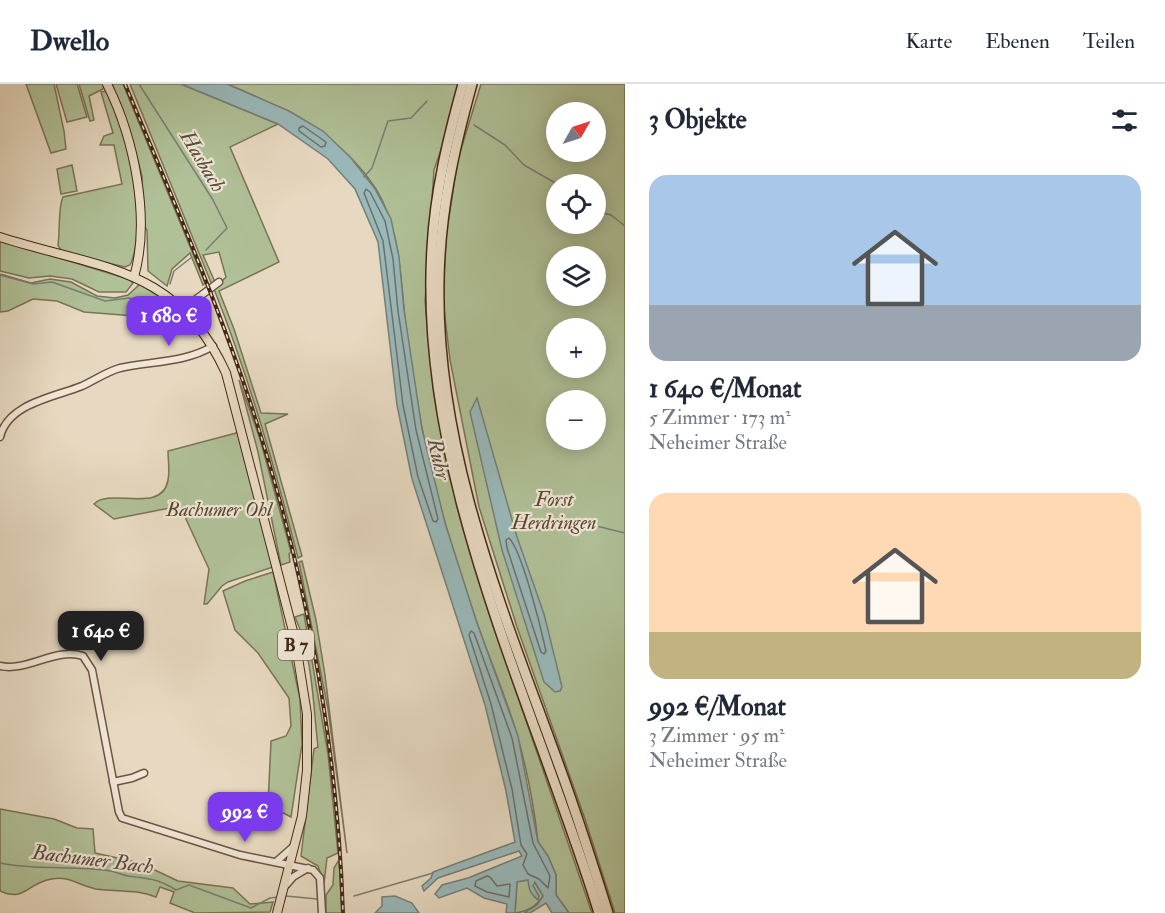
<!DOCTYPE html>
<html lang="de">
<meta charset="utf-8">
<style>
body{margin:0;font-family:"IM FELL Double Pica",serif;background:#f2f2f3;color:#1f2937;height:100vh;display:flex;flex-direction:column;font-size:22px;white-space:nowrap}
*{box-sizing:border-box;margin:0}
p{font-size:20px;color:#747a83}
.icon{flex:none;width:33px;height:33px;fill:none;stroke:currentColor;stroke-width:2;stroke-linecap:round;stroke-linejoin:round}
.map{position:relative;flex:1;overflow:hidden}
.details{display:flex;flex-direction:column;background:#fff;width:540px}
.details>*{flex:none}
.needle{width:39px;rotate:51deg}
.fabs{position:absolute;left:546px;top:18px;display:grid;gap:12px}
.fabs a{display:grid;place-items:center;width:60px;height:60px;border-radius:50%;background:#fff;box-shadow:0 3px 15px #0003;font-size:30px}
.price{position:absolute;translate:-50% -51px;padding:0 14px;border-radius:12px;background:#7c3aed;color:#fff;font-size:20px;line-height:39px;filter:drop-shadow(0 2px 3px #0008)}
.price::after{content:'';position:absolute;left:50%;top:36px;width:18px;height:14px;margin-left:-9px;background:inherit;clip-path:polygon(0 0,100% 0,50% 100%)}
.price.current{background:#222;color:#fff}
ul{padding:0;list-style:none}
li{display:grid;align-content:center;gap:12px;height:318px;padding:0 24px}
li span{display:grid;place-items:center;height:186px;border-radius:18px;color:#555}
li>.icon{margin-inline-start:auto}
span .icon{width:108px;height:108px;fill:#fffc;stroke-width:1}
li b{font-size:26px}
h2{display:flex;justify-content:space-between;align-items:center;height:72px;padding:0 24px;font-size:26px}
header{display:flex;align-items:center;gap:36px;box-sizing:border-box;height:84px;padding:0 30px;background:#fff;border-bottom:2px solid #e0e1e3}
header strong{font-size:28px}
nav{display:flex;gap:33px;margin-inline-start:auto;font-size:21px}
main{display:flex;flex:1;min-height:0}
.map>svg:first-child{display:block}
</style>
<header>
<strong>Dwello</strong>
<nav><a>Karte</a><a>Ebenen</a><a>Teilen</a></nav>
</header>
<main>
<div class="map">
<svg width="625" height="829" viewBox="0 0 625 829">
<rect width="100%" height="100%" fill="#e7d9c1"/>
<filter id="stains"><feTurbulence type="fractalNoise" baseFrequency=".00333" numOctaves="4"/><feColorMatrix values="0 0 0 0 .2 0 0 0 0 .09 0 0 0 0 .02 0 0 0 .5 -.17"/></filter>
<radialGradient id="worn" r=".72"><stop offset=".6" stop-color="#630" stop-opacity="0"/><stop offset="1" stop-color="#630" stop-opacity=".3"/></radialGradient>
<g fill="#b0c097" stroke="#7a7455" stroke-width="1.5" fill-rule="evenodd">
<polygon points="26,0 54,0 64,47 66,65 51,69"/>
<polygon points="56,0 77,0 87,33 67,38"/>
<polygon points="79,0 104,0 103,5 89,12 94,36 90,37"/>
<polygon points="112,0 123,0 205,199 203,201 190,169 172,185 167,202 148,187 147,146 143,141 142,92 131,51"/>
<path d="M130,0H181L278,40L230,63L279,178L219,207L234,245L261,329L288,330L265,340L302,472L298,474C275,383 249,293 214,205L226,193L219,168L203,171L215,198L212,201Z"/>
<path d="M227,0H464L434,86L425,217L434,311L457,423L495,546L592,829H569L556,811V791L548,772L538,758C534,722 527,685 517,651C506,612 489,574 476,536C455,473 434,409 422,344C416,313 412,281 407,250C400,201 403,149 376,105C340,50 285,24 227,0Z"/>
<path d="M481,0H625V829H615L585,735L517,543L479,423L450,276L443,216L446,152L458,75ZM556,28H596V68H556ZM556,100H596V140H556ZM556,172H596V212H556ZM556,244H596V284H556ZM556,316H596V356H556Z"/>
<path d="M107,7C129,38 148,146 130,181L125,183L62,168L58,161C60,148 58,123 63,113L122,100L114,61H100L104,52L113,49L101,8Z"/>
<polygon points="72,81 77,107 61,110 57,85"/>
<polygon points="0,156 128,195 133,199 126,208 99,208 72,195 50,192 29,194 0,187"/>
<polygon points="0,190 31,199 50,195 71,198 97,212 115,214 128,211 140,200 169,218 148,233 84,228 57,217 33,215 8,227 0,228"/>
<polygon points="239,296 260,355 291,468 289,470 290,478 281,481 258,368"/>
<path d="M240,348L273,483L228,498L222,502L207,520H204L209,485L180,422L114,435L94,420C110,403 162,431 168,396C170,387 168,376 168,367Z"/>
<polygon points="302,477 316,536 325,591 347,769 328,625 299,478"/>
<polygon points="273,488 300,615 302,660 291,733 268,721 271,657 286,652 291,642 289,614 258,569 235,546 223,507 245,497"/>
<path d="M304,530L328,670L338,769L327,774L324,799L318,782L301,772L314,665L318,663C313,621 313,572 295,533Z"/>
<path d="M0,725L54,735L77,744L93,745L95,769L140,779L178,797L233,804L250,820L273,818L270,828L195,829L170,819L174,808L160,803L156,813C136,805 117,808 96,805C76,801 69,790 47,796C27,801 23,818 0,807Z"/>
<polygon points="339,776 342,829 326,829 326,811 333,801 334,784"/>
<path d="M528,796L539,812L533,802L534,797L543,812C536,823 527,828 515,829L517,797Z"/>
</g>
<g fill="#99b9bb" stroke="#777f78" stroke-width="1.5">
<path d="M181,0H227L289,27L323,47L351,74L375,105L391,135L399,173L404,226L422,345L445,439L477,539L518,652L538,758L548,772L556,791V811L569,829H552L546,819L530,829H524L537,821L543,812L535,798L533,802L539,812L538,816C530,809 529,806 528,796L517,798L515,829H506L507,820L484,814L467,804L439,814L435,810L442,801L468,794L522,772L519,767L438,794L424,807L422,802L431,794L433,788L515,758L506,707L485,621L412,395L397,321L378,158L355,105L328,75L278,40Z"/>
<polygon points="477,314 517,453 544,530 562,603 560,607 555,608 544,598 502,466 470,328"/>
<polygon points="395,812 412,819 419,829 375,829 382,822 382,813"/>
</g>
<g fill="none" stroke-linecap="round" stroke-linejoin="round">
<g stroke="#6f7067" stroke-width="1.5">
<polygon points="303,42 326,58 325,62 321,63 299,47 299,44"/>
<polygon points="366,105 370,108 385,137 393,175 398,227 416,346 438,435 436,438 433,437 418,393 403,321 383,157 364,109"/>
<path d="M509,454C522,467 541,544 546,567L544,570L541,568L507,464L506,456Z"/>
<polygon points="471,547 474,549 512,654 533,759 550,792 548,804 539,795 528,790 523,781 527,770 521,761 512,705 491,620 469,551"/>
<polygon points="487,792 490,793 497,802 510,800 509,813 487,808 475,802 476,797"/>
</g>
<g stroke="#777f78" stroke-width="1.5">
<polyline points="139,0 213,116 227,144 206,166"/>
<polyline points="474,41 505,61 524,81 557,100"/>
<polyline points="364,93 372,84 388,37 411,34 427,17"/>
<polyline points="596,127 611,131 625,142"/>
<polyline points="0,191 33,200 52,198 105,217 129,214 157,220 161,215"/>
<polyline points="170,200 174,187 192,173"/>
<path d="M536,447C549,442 563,446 572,436L625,449"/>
<path d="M0,779C39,787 74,781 110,787C116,788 122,791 128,792C147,794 159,795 176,806L189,801L251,824L270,814L278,813"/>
<polyline points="286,812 317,815"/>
<polyline points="354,812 433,789"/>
</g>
<g stroke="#6e543e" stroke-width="9">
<g id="minor">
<polyline points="183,225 219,198"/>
<path d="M0,353C8,319 55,313 82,302C95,296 106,288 120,284C151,277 185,279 213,262"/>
<path d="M0,582C27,588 56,563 83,572L92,586L119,728L122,734L240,771L313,786L320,794L322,829"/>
<polyline points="113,698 132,694 144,689"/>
<polyline points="277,777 294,762"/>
<polyline points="286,801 293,793 308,784"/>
</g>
</g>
<g stroke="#452813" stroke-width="10">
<g id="major">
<path d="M107,0C134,54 151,134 134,193"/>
<path d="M0,153C99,185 177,181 226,289L295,555L307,630V686L302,732L277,829"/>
</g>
</g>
<g stroke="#452813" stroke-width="12">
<g id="highway">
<path d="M463,0C448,54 435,108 432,164C418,392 533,616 599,829"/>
<path d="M472,0C454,65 440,128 439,196C435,367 504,529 561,687C578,734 593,781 608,829"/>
</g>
</g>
<use href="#minor" stroke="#efe6d7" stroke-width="6"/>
<use href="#major" stroke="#e7d9c1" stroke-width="8"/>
<use href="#highway" stroke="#e7d9c1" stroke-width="9"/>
<g stroke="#452813" stroke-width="4">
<path id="rail" d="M125,0C166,99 209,198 244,300C302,469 337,650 343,829"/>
</g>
<use href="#rail" stroke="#efe6d7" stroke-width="1.5" stroke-dasharray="4.5" stroke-linecap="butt"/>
</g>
<g text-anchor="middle" stroke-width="4.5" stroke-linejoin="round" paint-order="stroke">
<rect fill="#efe6d7" stroke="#78614e" stroke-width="1.5" x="278" y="546" width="36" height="30" rx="4.5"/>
<g font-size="18" font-weight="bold" fill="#452813">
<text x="296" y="567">B 7</text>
</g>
<g font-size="20" font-style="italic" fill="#5a462d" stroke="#efe6d7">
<text x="554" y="422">Forst<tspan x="554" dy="23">Herdringen</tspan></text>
<text x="219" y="432">Bachumer Ohl</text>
</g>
<g font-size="21" font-style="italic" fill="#5a4c3d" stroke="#efe6d7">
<text transform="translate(203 77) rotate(59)" y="7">Hasbach</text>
<text transform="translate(439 375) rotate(77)" y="7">Ruhr</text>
<text transform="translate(93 775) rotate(7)" y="7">Bachumer Bach</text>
</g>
</g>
<rect width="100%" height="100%" filter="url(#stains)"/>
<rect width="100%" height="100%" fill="url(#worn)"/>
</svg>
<div class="fabs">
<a><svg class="needle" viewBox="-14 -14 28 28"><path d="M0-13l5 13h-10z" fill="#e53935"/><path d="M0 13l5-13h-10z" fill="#747a83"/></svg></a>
<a><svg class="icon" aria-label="locate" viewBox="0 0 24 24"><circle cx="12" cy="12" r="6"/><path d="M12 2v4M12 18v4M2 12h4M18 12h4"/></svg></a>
<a><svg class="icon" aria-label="layers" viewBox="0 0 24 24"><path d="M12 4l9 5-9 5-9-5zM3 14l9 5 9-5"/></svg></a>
<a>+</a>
<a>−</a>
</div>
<b class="price" style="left:169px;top:263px">1 680 €</b>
<b class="price current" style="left:101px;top:578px">1 640 €</b>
<b class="price" style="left:245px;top:759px">992 €</b>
</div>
<section class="details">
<h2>3 Objekte<svg class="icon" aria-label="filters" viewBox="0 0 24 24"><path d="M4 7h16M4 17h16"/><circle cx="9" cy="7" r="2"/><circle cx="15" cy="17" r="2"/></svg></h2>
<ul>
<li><span style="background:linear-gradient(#a9c7e8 70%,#9aa5b1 0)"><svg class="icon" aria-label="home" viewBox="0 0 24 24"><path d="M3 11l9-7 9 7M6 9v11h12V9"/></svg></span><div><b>1 640 €/Monat</b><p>5 Zimmer · 173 m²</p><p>Neheimer Straße</p></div></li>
<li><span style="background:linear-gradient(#ffd9b3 75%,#c2b280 0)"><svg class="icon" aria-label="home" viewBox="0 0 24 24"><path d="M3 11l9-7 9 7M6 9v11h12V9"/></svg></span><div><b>992 €/Monat</b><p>3 Zimmer · 95 m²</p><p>Neheimer Straße</p></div></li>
</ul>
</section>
</main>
